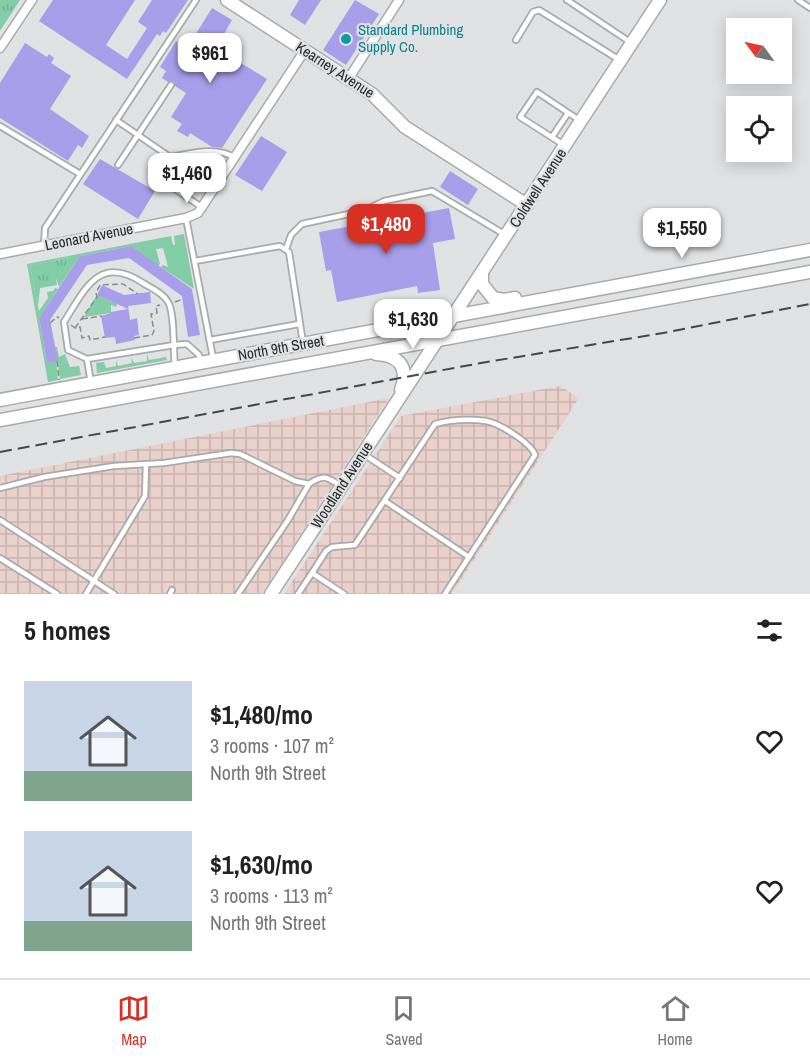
<!DOCTYPE html>
<meta charset="utf-8">
<style>
body{margin:0;font-family:"Archivo Narrow",sans-serif;background:#f6f6f6;color:#222;height:100vh;display:flex;flex-direction:column;font-size:22px;white-space:nowrap}
*{box-sizing:border-box;margin:0}
p{font-size:20px;color:#767676}
.icon{flex:none;width:33px;height:33px;fill:none;stroke:currentColor;stroke-width:2;stroke-linecap:round;stroke-linejoin:round}
.map{position:relative;height:594px;overflow:hidden}
.drawer{display:flex;flex-direction:column;background:#fff;flex:1}
.drawer>*{flex:none}
.needle{width:39px;rotate:303deg}
.buttons{position:absolute;left:726px;top:18px;display:grid;gap:12px}
.buttons a{display:grid;place-items:center;width:66px;height:66px;border-radius:0px;background:#fff;box-shadow:0 3px 15px #0003;font-size:30px}
.price{position:absolute;translate:-50% -51px;padding:0 14px;border-radius:12px;background:#fff;color:#222;font-size:20px;line-height:39px;filter:drop-shadow(0 2px 3px #0008)}
.price::after{content:'';position:absolute;left:50%;top:36px;width:18px;height:14px;margin-left:-9px;background:inherit;clip-path:polygon(0 0,100% 0,50% 100%)}
.price.on{background:#d93025;color:#fff}
ul{padding:0;list-style:none}
li{display:flex;align-items:center;gap:18px;height:150px;padding:0 24px}
li span{display:grid;place-items:center;flex:none;width:168px;height:120px;border-radius:0px;color:#555}
li>.icon{margin-inline-start:auto}
span .icon{width:72px;height:72px;fill:#fffc;stroke-width:1}
li b{font-size:26px}
h2{display:flex;justify-content:space-between;align-items:center;height:72px;padding:0 24px;font-size:26px}
.dock{display:flex;justify-content:space-around;align-items:center;height:84px;border-top:2px solid #e0e0e0;background:#fff;font-size:16px;color:#767676}
.dock a{display:grid;justify-items:center;gap:3px}
.dock .on{color:#d93025}
.map>svg:first-child{display:block}
</style>
<div class="map">
<svg width="810" height="594" viewBox="0 0 810 594">
<defs>
<pattern id="industrial-grid" width="8" height="8" patternUnits="userSpaceOnUse" patternTransform="scale(1.5)"><rect width="8" height="8" fill="#ebd1cc"/><path d="M0 4h8M4 0v8" fill="none" stroke="#cab3af"/></pattern>
<pattern id="grass-tufts" width="24" height="20" patternUnits="userSpaceOnUse" patternTransform="scale(1.5)"><rect width="24" height="20" fill="#83cda7"/><path d="M3 7l-1-3M5 7V3M7 7l1-3M15 17l-1-3M17 17v-4M19 17l1-3" fill="none" stroke="#71b090"/></pattern>
</defs>
<rect width="100%" height="100%" fill="#e1e2e3"/>
<g fill="url(#industrial-grid)">
<polygon points="560,386 579,398 452,594 284,594 401,416"/>
<polygon points="389,398 262,594 0,594 0,476"/>
</g>
<g fill="url(#grass-tufts)">
<polygon points="0,0 20,0 0,31"/>
<polygon points="70,257 70,264 61,278 56,278 57,285 40,288 38,306 30,266"/>
</g>
<g fill="#83cda7">
<polygon points="184,234 194,289 161,267 163,265 168,267 163,248 156,249 160,264 158,266 131,246 80,256 59,287 56,278 61,278 61,271 66,271 66,264 70,264 70,257 30,266 39,311 48,298 47,292 53,291 55,288 58,289 39,318 47,363 56,361 58,380 48,382 27,264 171,236 173,245 175,245 174,236"/>
<polygon points="97,295 117,304 116,307 111,305 111,313 84,317"/>
<polygon points="55,347 57,347 59,357 65,354 70,367 79,366 81,375 60,379"/>
<polygon points="147,354 149,360 166,357 167,360 97,373 96,363 104,362 106,368 116,366 116,360 118,366 132,363 131,357 134,363 147,361"/>
</g>
<g fill="#a89eea">
<polygon points="53,0 135,0 106,45 127,59 147,28 138,22 152,0 188,0 166,33 163,31 160,36 157,34 127,79 39,21"/>
<polygon points="299,0 321,0 305,25 290,15"/>
<polygon points="355,0 379,14 346,65 323,50"/>
<polygon points="212,8 232,20 216,48 267,79 222,148 212,147 190,133 188,137 177,131 182,124 171,117 186,93 175,86 173,81 168,82 162,78 166,71 160,67 176,41 187,48"/>
<polygon points="25,43 47,57 49,54 54,58 51,63 71,76 50,109 89,136 82,148 78,145 68,161 0,118 0,83"/>
<polygon points="261,136 287,152 262,191 235,175"/>
<polygon points="100,159 155,191 138,219 83,184"/>
<polygon points="450,171 478,189 468,205 440,187"/>
<polygon points="449,208 455,239 433,243 440,290 418,293 417,286 337,302 331,270 326,271 319,232"/>
<polygon points="131,246 192,289 200,335 188,337 182,296 129,258 87,265 50,320 58,361 47,363 39,318 80,256"/>
<polygon points="102,285 124,295 150,292 151,303 128,306 130,320 137,318 139,335 134,336 135,340 116,344 115,337 105,338 101,316 111,313 111,312 128,309 97,295"/>
</g>
<g fill="none" stroke-linecap="round" stroke-linejoin="round">
<g stroke="#a9aaab" stroke-width="8">
<g id="lane">
<polyline points="567,0 630,42"/>
<polyline points="798,0 810,8"/>
<polyline points="516,40 533,12 539,10 618,59"/>
<path d="M116,120L170,157C193,153 215,146 236,158"/>
<polyline points="0,126 80,174"/>
<polyline points="552,137 568,113"/>
<polyline points="564,145 520,117 537,92 579,120"/>
<polyline points="170,157 161,170 163,181 203,208"/>
<polyline points="118,165 171,85"/>
<polyline points="186,218 213,358"/>
<polyline points="44,246 45,228 196,0"/>
<polyline points="286,249 291,235 302,224 363,211 384,201 432,191 504,234"/>
<polyline points="195,261 280,246 289,252 303,343"/>
<polyline points="210,340 299,324"/>
<path d="M87,359L68,350L64,322C85,289 99,254 143,283C151,288 163,293 168,302C175,312 173,352 175,366"/>
<polyline points="91,383 87,359 174,345 187,344 199,355 201,360"/>
<polyline points="365,455 400,478"/>
<path d="M309,484C323,474 327,477 341,486"/>
<polyline points="0,488 44,477 114,466 164,463 231,453 240,454 295,481 309,484 288,520 238,594"/>
<polyline points="385,501 469,557"/>
<polyline points="0,520 114,594"/>
<polyline points="0,558 57,594"/>
<path d="M312,573L326,551L332,547L355,545L435,424C450,420 470,419 486,421C499,423 531,443 535,455L445,594"/>
<polyline points="86,594 145,496 146,464"/>
<polyline points="170,594 172,590"/>
<polyline points="298,594 312,573 344,594"/>
</g>
</g>
<g stroke="#a9aaab" stroke-width="11">
<g id="street">
<polyline points="0,48 32,0"/>
<polyline points="349,78 399,0"/>
<polyline points="0,254 186,218 198,213 305,50"/>
</g>
</g>
<g stroke="#a9aaab" stroke-width="15">
<g id="secondary">
<polyline points="227,0 372,94 405,127 527,205"/>
<polyline points="482,273 482,284 493,298 504,300 515,298"/>
<path d="M376,354C400,355 409,368 401,390"/>
<polyline points="0,400 810,250"/>
<polyline points="0,420 810,272"/>
<polyline points="271,594 660,0"/>
</g>
</g>
<g stroke="#8c8c8d" stroke-width="1.5" stroke-dasharray="6 3" stroke-linecap="butt">
<polyline points="175,302 183,299"/>
<polyline points="82,319 102,316"/>
<polyline points="50,323 57,317 59,318"/>
<polyline points="71,325 75,328 80,327 82,338 89,336 90,340 105,337"/>
<polyline points="75,328 97,297 96,293 100,285 123,284 138,294"/>
<polyline points="134,338 152,335 154,331 151,314 157,313 156,306 160,305"/>
<polyline points="57,361 59,380"/>
</g>
<use href="#lane" stroke="#fff" stroke-width="4.5"/>
<use href="#street" stroke="#fff" stroke-width="8"/>
<use href="#secondary" stroke="#fff" stroke-width="12"/>
<polyline stroke="#474748" stroke-width="2" stroke-dasharray="12 6" stroke-linecap="butt" points="0,452 481,363 663,333 810,304"/>
</g>
<circle fill="#0f9aa8" stroke="#e1e2e3" stroke-width="2" cx="346" cy="39" r="6"/>
<g text-anchor="middle" stroke-width="4.5" stroke-linejoin="round" paint-order="stroke">
<g font-size="15" fill="#0d838f" stroke="#e1e2e3" text-anchor="start">
<text x="358" y="35">Standard Plumbing<tspan x="358" dy="17">Supply Co.</tspan></text>
</g>
<g font-size="15" fill="#29292a" stroke="#e1e2e3">
<text transform="translate(335 70) rotate(33)" y="5">Kearney Avenue</text>
<text transform="translate(538 188) rotate(-57)" y="5">Coldwell Avenue</text>
<text transform="translate(89 237) rotate(-11)" y="5">Leonard Avenue</text>
<text transform="translate(281 348) rotate(-10)" y="5">North 9th Street</text>
<text transform="translate(342 485) rotate(-57)" y="5">Woodland Avenue</text>
</g>
</g>
</svg>
<div class="buttons">
<a><svg class="needle" viewBox="-14 -14 28 28"><path d="M0-13l5 13h-10z" fill="#e53935"/><path d="M0 13l5-13h-10z" fill="#767676"/></svg></a>
<a><svg class="icon" aria-label="locate" viewBox="0 0 24 24"><circle cx="12" cy="12" r="6"/><path d="M12 2v4M12 18v4M2 12h4M18 12h4"/></svg></a>
</div>
<b class="price" style="left:210px;top:84px">$961</b>
<b class="price" style="left:187px;top:204px">$1,460</b>
<b class="price on" style="left:386px;top:255px">$1,480</b>
<b class="price" style="left:682px;top:259px">$1,550</b>
<b class="price" style="left:413px;top:350px">$1,630</b>
</div>
<section class="drawer">
<h2>5 homes<svg class="icon" aria-label="filters" viewBox="0 0 24 24"><path d="M4 7h16M4 17h16"/><circle cx="9" cy="7" r="2"/><circle cx="15" cy="17" r="2"/></svg></h2>
<ul>
<li><span style="background:linear-gradient(#c9d6e8 75%,#7fa58c 0)"><svg class="icon" aria-label="home" viewBox="0 0 24 24"><path d="M3 11l9-7 9 7M6 9v11h12V9"/></svg></span><div><b>$1,480/mo</b><p>3 rooms · 107 m²</p><p>North 9th Street</p></div><svg class="icon" aria-label="heart" viewBox="0 0 24 24"><path d="M12 20l-8-8c-3-5 5-10 8-4 3-6 11-1 8 4z"/></svg></li>
<li><span style="background:linear-gradient(#c9d6e8 75%,#7fa58c 0)"><svg class="icon" aria-label="home" viewBox="0 0 24 24"><path d="M3 11l9-7 9 7M6 9v11h12V9"/></svg></span><div><b>$1,630/mo</b><p>3 rooms · 113 m²</p><p>North 9th Street</p></div><svg class="icon" aria-label="heart" viewBox="0 0 24 24"><path d="M12 20l-8-8c-3-5 5-10 8-4 3-6 11-1 8 4z"/></svg></li>
</ul>
</section>
<nav class="dock">
<a class="on"><svg class="icon" aria-label="map" viewBox="0 0 24 24"><path d="M3 6l6-2 6 2 6-2v14l-6 2-6-2-6 2zM9 4v14M15 6v14"/></svg>Map</a>
<a><svg class="icon" aria-label="saved" viewBox="0 0 24 24"><path d="M7 4h10v16l-5-4-5 4z"/></svg>Saved</a>
<a><svg class="icon" aria-label="home" viewBox="0 0 24 24"><path d="M3 11l9-7 9 7M6 9v11h12V9"/></svg>Home</a>
</nav>
